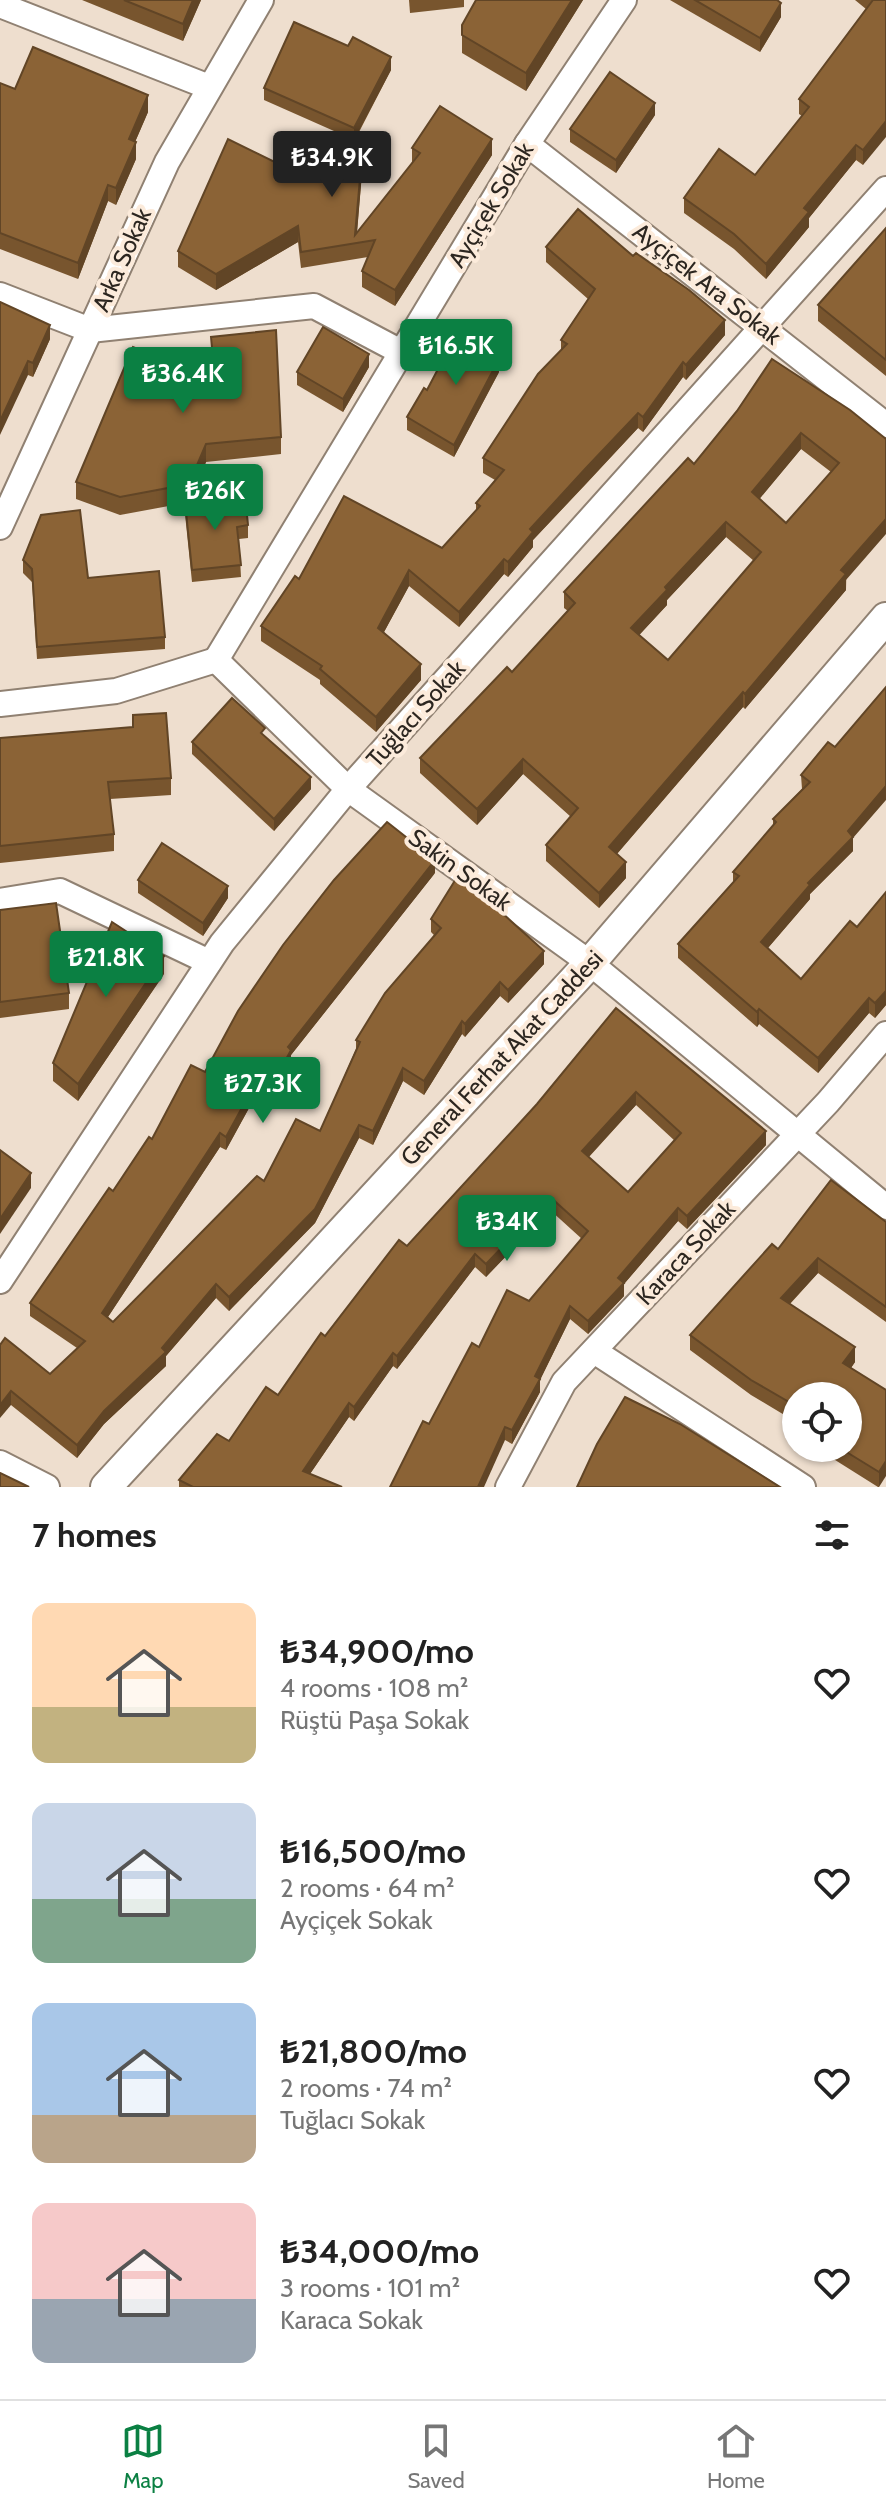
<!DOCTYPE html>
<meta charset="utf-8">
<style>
body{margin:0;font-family:Cabin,sans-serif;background:#f2f2f2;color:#222;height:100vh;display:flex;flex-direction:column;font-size:30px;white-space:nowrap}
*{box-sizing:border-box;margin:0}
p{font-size:26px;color:#767676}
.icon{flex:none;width:44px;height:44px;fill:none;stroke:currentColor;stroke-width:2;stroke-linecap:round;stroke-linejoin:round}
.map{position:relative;height:1487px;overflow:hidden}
.panel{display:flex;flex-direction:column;background:#fff;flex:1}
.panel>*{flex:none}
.controls{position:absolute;left:782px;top:1382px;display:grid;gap:16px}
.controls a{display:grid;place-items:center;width:80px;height:80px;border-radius:50%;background:#fff;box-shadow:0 2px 6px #0004;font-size:40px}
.price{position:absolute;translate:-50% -68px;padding:0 18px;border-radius:8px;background:#0b8043;color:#fff;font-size:26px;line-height:52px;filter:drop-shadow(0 2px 4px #0008)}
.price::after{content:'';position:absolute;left:50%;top:48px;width:24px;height:18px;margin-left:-12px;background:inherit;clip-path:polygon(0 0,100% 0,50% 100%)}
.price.active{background:#222;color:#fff}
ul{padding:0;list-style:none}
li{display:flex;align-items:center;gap:24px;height:200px;padding:0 32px}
li span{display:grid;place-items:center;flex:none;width:224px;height:160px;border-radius:16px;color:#555}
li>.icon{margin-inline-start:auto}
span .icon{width:96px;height:96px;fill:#fffc;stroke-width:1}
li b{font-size:34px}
h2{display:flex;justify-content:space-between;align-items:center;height:96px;padding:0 32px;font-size:34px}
.tabs{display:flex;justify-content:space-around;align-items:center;height:112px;border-top:2px solid #e0e0e0;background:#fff;font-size:22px;color:#767676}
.tabs a{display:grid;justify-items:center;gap:4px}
.tabs .active{color:#0b8043}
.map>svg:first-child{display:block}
</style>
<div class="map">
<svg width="886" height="1487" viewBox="0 0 886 1487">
<rect width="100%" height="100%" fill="#eedece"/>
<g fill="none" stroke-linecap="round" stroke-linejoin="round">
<g stroke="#908172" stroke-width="28">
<g id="minor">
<polyline points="0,5 209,87"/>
<polyline points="527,144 886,425"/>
<polyline points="0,295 90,330 314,306 401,352"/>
<polyline points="0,527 167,162 261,0"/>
<polyline points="216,660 527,144 624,0"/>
<polyline points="0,704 116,691 216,660 348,789 590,963 886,1207"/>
<polyline points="0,901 60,891 209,962"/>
<polyline points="0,1281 222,943 348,789 886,189"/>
<polyline points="594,1351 803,1487"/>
<polyline points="0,1463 47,1487"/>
<polyline points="508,1487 564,1382 828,1102 886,1034"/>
</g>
</g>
<g stroke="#908172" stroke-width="34">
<polyline id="tertiary" points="106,1487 590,963 886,618"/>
</g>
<use href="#minor" stroke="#fff" stroke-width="24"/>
<use href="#tertiary" stroke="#fff" stroke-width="30"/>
</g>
<g fill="#78552e" fill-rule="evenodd">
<polygon points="82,0 201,0 183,41"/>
<polygon points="409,0 464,0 464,7 410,13"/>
<polygon points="476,0 583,0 526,91 462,53 462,25"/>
<polygon points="670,0 777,0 781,17 760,52"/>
<polygon points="855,0 886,0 863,165 856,160 809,218 809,227 766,279 734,249 684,213 684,198 755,175 802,116 799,114 799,99 866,9"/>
<polygon points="391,70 358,134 364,149 357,233 412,163 412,148 492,155 395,306 362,287 362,271 368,257 301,268 298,242 216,290 178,267 178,251 289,169 288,142 343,135 264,100 264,88"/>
<polygon points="0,83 15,89 148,112 135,142 136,159 116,205 108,201 78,279 0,249"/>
<polygon points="655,115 616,173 570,142 570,129"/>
<polygon points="886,228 886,376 818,321 818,305"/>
<polygon points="546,247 725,335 686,380 683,377 643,432 638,428 586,484 533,540 533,547 508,577 504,574 459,627 409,586 384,632 421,680 376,732 320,684 320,680 261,641 261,626 299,579 442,548 476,510 476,503 495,480 483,473 483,458 561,351 561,340 588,299 546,262"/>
<polygon points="0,302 50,339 33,377 28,375"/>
<polygon points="211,337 281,437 281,454 206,462 190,502 248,525 248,538 239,539 241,577 192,582 185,514 185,503 120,515 76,499 76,482 213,379 211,355"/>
<polygon points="369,367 343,412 297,385 297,372"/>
<polygon points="499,372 454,457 407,430 407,417 427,390"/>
<path d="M850,410L846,590L745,709L743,707L617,854L626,878L599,908L546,861V845L571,817L523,774L477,825L420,773V758L512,672L568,611L564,608V592L694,464ZM801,449L831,472L786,523L759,499ZM726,537L754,561L668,660L639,635L667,605V600Z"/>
<polygon points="23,560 88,578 165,637 165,649 37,659 32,582 23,573"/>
<polygon points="133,715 171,778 171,795 110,799 114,834 114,851 0,863 0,738 133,727"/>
<polygon points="265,737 311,789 274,831 192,754 192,742"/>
<polygon points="828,742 853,838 853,851 810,894 810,899 768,948 801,979 857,927 886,892 886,1005 875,1018 869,1013 818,1073 759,1024 757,1027 678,958 678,944 733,882 733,872 773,827 773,819 802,789 801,775"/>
<polygon points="435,873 291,1055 291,1063 275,1093 261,1086 226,1150 220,1147 108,1317 113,1322 320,1131 356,1049 356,1040 434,935 431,932 431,919 544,964 508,1003 500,996 465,1037 462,1034 424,1095 403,1081 373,1145 359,1138 315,1223 229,1311 216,1298 166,1356 166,1366 104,1424 77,1458 11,1405 0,1345 50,1374 77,1348 30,1316 30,1303 152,1139 205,1072"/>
<polygon points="138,880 228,898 203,936 138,893"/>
<polygon points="0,910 69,993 69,1009 0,1018"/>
<polygon points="164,974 78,1101 53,1081 53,1063"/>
<path d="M616,1008L766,1145L687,1229L678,1221L624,1284V1296L588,1334L570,1319L540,1380V1392L512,1444L505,1440L429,1424L479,1347L529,1301L582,1239L550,1210L486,1277L475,1267L397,1369L393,1366L354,1421L349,1417L310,1474L342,1487H179V1480L229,1441L278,1395L325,1336L537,1104ZM636,1105L675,1141L628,1192L589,1157Z"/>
<polygon points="886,1222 886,1322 818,1273 790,1304 855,1362 851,1368 886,1390 879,1487 878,1487 816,1448 848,1448 796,1396 796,1422 751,1395 690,1350 690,1335 778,1249"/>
</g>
<g fill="#614526">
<polygon points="193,0 201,0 183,41 183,24"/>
<polygon points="572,0 583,0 526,91 526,73"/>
<polygon points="781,3 781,17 760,52 760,38"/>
<polygon points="391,57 391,70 354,140 354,128"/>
<polygon points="148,95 148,112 129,156 129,139"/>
<polygon points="655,103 655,115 616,173 616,160"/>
<polygon points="886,121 886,137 863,165 863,150"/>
<polygon points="364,133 364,149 356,243 355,235"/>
<polygon points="492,139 492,155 395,306 395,290"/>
<polygon points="136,142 136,159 116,205 116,188"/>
<polygon points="856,145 856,160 809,218 809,227 766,279 766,264 804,208"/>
<polygon points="108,185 108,201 78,279 78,263"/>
<polygon points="298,226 298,242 216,290 216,274"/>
<polygon points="725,320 725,335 686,380 686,365"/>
<polygon points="50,325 50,339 33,377 33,363"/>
<polygon points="369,354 369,367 343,412 343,399"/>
<polygon points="499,359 499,372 454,457 454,445"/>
<polygon points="28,361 28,375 0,435 0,421"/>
<polygon points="683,362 683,377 643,432 643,417"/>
<polygon points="638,413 638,428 533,540 533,547 508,577 508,562 530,529"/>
<polygon points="801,433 801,449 752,508 752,492"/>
<polygon points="206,444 206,462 189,502 189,484"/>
<polygon points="886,519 886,534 846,580 846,590 745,709 745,694 841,570"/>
<polygon points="726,522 726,537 667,600 667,605 631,644 631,628 665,587"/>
<polygon points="504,559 504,574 459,627 459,612"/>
<polygon points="409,570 409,586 378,643 378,628"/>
<polygon points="421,664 421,680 376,732 376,717"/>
<polygon points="743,692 743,707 609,863 609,847"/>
<polygon points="523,759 523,774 477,825 477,809"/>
<polygon points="311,777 311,789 274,831 274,819"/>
<polygon points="886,786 886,800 853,838 853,851 810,894 810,899 761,956 761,942 848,831"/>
<polygon points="435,860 435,873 291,1055 291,1063 275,1093 275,1080 288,1047"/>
<polygon points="626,862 626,878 599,908 599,893"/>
<polygon points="228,886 228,898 203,936 203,923"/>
<polygon points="544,951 544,964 508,1003 508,990"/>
<polygon points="164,956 164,974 78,1101 78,1084"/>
<polygon points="500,982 500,996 465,1037 465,1024"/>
<polygon points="886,991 886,1005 875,1018 875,1003"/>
<polygon points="869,998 869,1013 818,1073 818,1058"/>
<polygon points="759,1009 759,1024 757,1027 757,1012"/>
<polygon points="462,1021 462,1034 424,1095 424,1081"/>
<polygon points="403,1068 403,1081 373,1145 373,1131"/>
<polygon points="261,1073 261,1086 226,1150 226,1137"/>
<polygon points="636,1092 636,1105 582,1164 582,1151"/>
<polygon points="359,1125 359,1138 315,1223 229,1311 229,1297"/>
<polygon points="766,1131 766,1145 687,1229 687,1216"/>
<polygon points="220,1133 220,1147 102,1326 102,1313"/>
<polygon points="31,1173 31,1188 0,1234 0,1219"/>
<polygon points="550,1197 550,1210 486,1277 486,1264"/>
<polygon points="678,1208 678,1221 624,1284 624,1296 588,1334 588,1321 618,1278"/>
<polygon points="475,1254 475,1267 397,1369 397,1356"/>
<polygon points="818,1258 818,1273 781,1313 781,1298"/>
<polygon points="216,1284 216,1298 166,1356 166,1366 104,1424 77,1458 77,1445 104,1411 162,1348"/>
<polygon points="570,1306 570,1319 540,1380 540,1392 512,1444 512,1430 535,1376"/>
<polygon points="855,1347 855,1362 843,1379 843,1363"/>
<polygon points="393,1353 393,1366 354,1421 354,1407"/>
<polygon points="11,1391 11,1405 0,1418 0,1405"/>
<polygon points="349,1403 349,1417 303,1484 303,1471"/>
<polygon points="505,1427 505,1440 484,1487 478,1487"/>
<polygon points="886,1461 886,1476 879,1487 879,1472"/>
</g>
<g fill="#8b6336" stroke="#614526" stroke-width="2" fill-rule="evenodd">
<polygon points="124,0 193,0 183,24"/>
<polygon points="476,0 572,0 526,73 462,35 462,25"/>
<polygon points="695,0 777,0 781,3 760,38"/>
<polygon points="873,0 886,0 886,121 863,150 856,145 804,208 809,212 766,264 734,234 684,198 719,149 755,175 809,107 799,99"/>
<polygon points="294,22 348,46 353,37 391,57 354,128 264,88"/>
<polygon points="33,47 148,95 129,139 136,142 116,188 108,185 78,263 0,233 0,83 15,89"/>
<polygon points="610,72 655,103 616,160 570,129"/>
<polygon points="440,106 492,139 395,290 362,271 375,240 301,252 298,226 216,274 178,251 228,139 291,170 288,142 364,133 355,235 420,153 412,148"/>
<polygon points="578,209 633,256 636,253 689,290 725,320 686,365 683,362 643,417 638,413 586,468 530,529 533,532 508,562 504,559 459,612 409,570 378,628 421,664 376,717 320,669 322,666 261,626 295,576 299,579 344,496 442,548 480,506 476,503 504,470 483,458 538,374 567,344 561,340 595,289 546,247"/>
<polygon points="886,228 886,360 818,305"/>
<polygon points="0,302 50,325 33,363 28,361 0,421"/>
<polygon points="323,327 369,354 343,399 297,372"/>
<polygon points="459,329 499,349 499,359 454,445 407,417 424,388 427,390"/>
<polygon points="276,330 281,437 206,444 189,484 120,497 76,482 133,347 215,380 211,337"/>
<path d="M772,359L850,410L886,439V519L841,570L846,574L745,694L743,692L609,847L626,862L599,893L546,845L578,808L523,759L477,809L420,758L507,667L512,672L575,603L564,592L688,458L694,464L737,411ZM801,433L839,463L786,523L752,492ZM726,522L761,552L668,660L631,628L667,590L665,587Z"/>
<polygon points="245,496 248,525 237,527 241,565 192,570 185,502"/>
<polygon points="80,510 88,578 159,571 165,637 37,647 32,569 23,560 41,515"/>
<polygon points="886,687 886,786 848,831 853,837 808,883 810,885 761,942 801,979 850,921 857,927 886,892 886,991 875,1003 869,998 818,1058 759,1009 757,1012 678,944 739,876 733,872 776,822 773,819 810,782 801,775 828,742 835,747"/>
<polygon points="232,698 265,728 261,733 311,777 274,819 192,742"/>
<polygon points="166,713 171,778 108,782 114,834 0,846 0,738 133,727 133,715"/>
<polygon points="387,822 435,860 288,1047 291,1050 275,1080 261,1073 226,1137 220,1133 102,1313 113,1322 257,1176 264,1181 296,1119 320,1131 360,1042 356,1040 385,993 441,928 431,919 459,874 544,951 508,990 500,982 465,1024 462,1021 424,1081 403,1068 373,1131 359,1125 315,1209 229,1297 216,1284 162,1348 166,1352 104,1411 77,1445 11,1391 0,1405 0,1345 5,1338 50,1374 85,1341 30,1303 109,1188 113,1191 149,1137 152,1139 191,1065 205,1072 238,1011 283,945 334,880"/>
<polygon points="162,843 228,886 203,923 138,880"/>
<polygon points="56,903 69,993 0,1002 0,910"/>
<polygon points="112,922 164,956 78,1084 53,1063"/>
<path d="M616,1008L766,1131L687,1216L678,1208L618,1278L624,1283L588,1321L570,1306L535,1376L540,1379L512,1430L505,1427L478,1487H390L423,1421L429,1424L472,1343L479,1347L507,1290L529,1301L588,1231L550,1197L486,1264L475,1254L397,1356L393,1353L354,1407L349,1403L303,1471L342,1487H193L179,1480L217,1434L229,1441L266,1387L278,1395L321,1333L325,1336L399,1240L407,1246L537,1104ZM636,1092L681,1133L628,1192L582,1151Z"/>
<polygon points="0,1150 31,1173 0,1219"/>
<polygon points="831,1180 886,1222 886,1307 818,1258 781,1298 855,1347 843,1363 886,1390 886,1461 879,1472 840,1448 848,1448 848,1396 796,1396 796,1406 751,1380 690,1335 772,1244 778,1249"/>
<polygon points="625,1397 680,1424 780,1487 577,1487 597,1444"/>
<polygon points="0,1473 29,1487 0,1487"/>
</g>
<g text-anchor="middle" stroke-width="8" stroke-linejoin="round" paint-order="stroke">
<g font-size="24" fill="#2c2620" stroke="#fcebdb">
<text transform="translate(491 205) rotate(-59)" y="8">Ayçiçek Sokak</text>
<text transform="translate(122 260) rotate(-66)" y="8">Arka Sokak</text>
<text transform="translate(707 284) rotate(38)" y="8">Ayçiçek Ara Sokak</text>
<text transform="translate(416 714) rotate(-48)" y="8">Tuğlacı Sokak</text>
<text transform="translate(460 870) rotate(36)" y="8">Sakin Sokak</text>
<text transform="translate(502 1058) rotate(-47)" y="8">General Ferhat Akat Caddesi</text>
<text transform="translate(686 1253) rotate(-47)" y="8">Karaca Sokak</text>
</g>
</g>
</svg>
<div class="controls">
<a><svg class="icon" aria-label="locate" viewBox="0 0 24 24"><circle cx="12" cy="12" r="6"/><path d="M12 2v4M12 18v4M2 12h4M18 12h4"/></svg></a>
</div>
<b class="price active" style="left:332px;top:199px">₺34.9K</b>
<b class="price" style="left:456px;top:387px">₺16.5K</b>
<b class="price" style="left:183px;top:415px">₺36.4K</b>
<b class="price" style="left:215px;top:532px">₺26K</b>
<b class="price" style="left:106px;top:999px">₺21.8K</b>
<b class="price" style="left:263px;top:1125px">₺27.3K</b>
<b class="price" style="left:507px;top:1263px">₺34K</b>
</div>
<section class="panel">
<h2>7 homes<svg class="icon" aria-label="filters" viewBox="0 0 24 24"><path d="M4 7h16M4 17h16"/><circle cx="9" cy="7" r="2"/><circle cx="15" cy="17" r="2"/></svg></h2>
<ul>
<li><span style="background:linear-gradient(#ffd9b3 65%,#c2b280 0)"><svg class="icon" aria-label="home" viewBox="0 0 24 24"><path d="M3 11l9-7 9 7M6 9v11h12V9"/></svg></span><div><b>₺34,900/mo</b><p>4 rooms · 108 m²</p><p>Rüştü Paşa Sokak</p></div><svg class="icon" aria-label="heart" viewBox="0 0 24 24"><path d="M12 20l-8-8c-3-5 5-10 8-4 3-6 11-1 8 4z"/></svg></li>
<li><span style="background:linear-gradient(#c9d6e8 60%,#7fa58c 0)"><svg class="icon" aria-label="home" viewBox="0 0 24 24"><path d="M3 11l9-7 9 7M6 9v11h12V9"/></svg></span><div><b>₺16,500/mo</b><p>2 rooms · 64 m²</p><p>Ayçiçek Sokak</p></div><svg class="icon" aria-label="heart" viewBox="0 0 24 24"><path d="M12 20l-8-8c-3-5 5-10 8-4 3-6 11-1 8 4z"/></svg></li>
<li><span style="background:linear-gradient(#a9c7e8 70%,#b9a48a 0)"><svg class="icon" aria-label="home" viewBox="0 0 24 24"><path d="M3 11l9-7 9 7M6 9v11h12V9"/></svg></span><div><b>₺21,800/mo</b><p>2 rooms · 74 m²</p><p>Tuğlacı Sokak</p></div><svg class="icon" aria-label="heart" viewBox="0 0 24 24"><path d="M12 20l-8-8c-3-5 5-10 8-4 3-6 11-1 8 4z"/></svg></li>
<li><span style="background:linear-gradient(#f6c9c9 60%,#9aa5b1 0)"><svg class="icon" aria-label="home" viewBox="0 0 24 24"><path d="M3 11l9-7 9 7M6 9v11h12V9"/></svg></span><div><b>₺34,000/mo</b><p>3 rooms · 101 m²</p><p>Karaca Sokak</p></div><svg class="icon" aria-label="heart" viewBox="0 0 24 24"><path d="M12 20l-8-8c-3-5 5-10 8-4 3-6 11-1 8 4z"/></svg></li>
</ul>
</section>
<nav class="tabs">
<a class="active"><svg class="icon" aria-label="map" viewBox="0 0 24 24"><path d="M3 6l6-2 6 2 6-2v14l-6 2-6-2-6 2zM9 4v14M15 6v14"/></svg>Map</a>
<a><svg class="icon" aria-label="saved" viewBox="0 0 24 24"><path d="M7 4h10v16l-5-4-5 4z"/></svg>Saved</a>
<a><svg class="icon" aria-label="home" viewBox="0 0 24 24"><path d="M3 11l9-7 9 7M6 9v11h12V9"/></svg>Home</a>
</nav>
